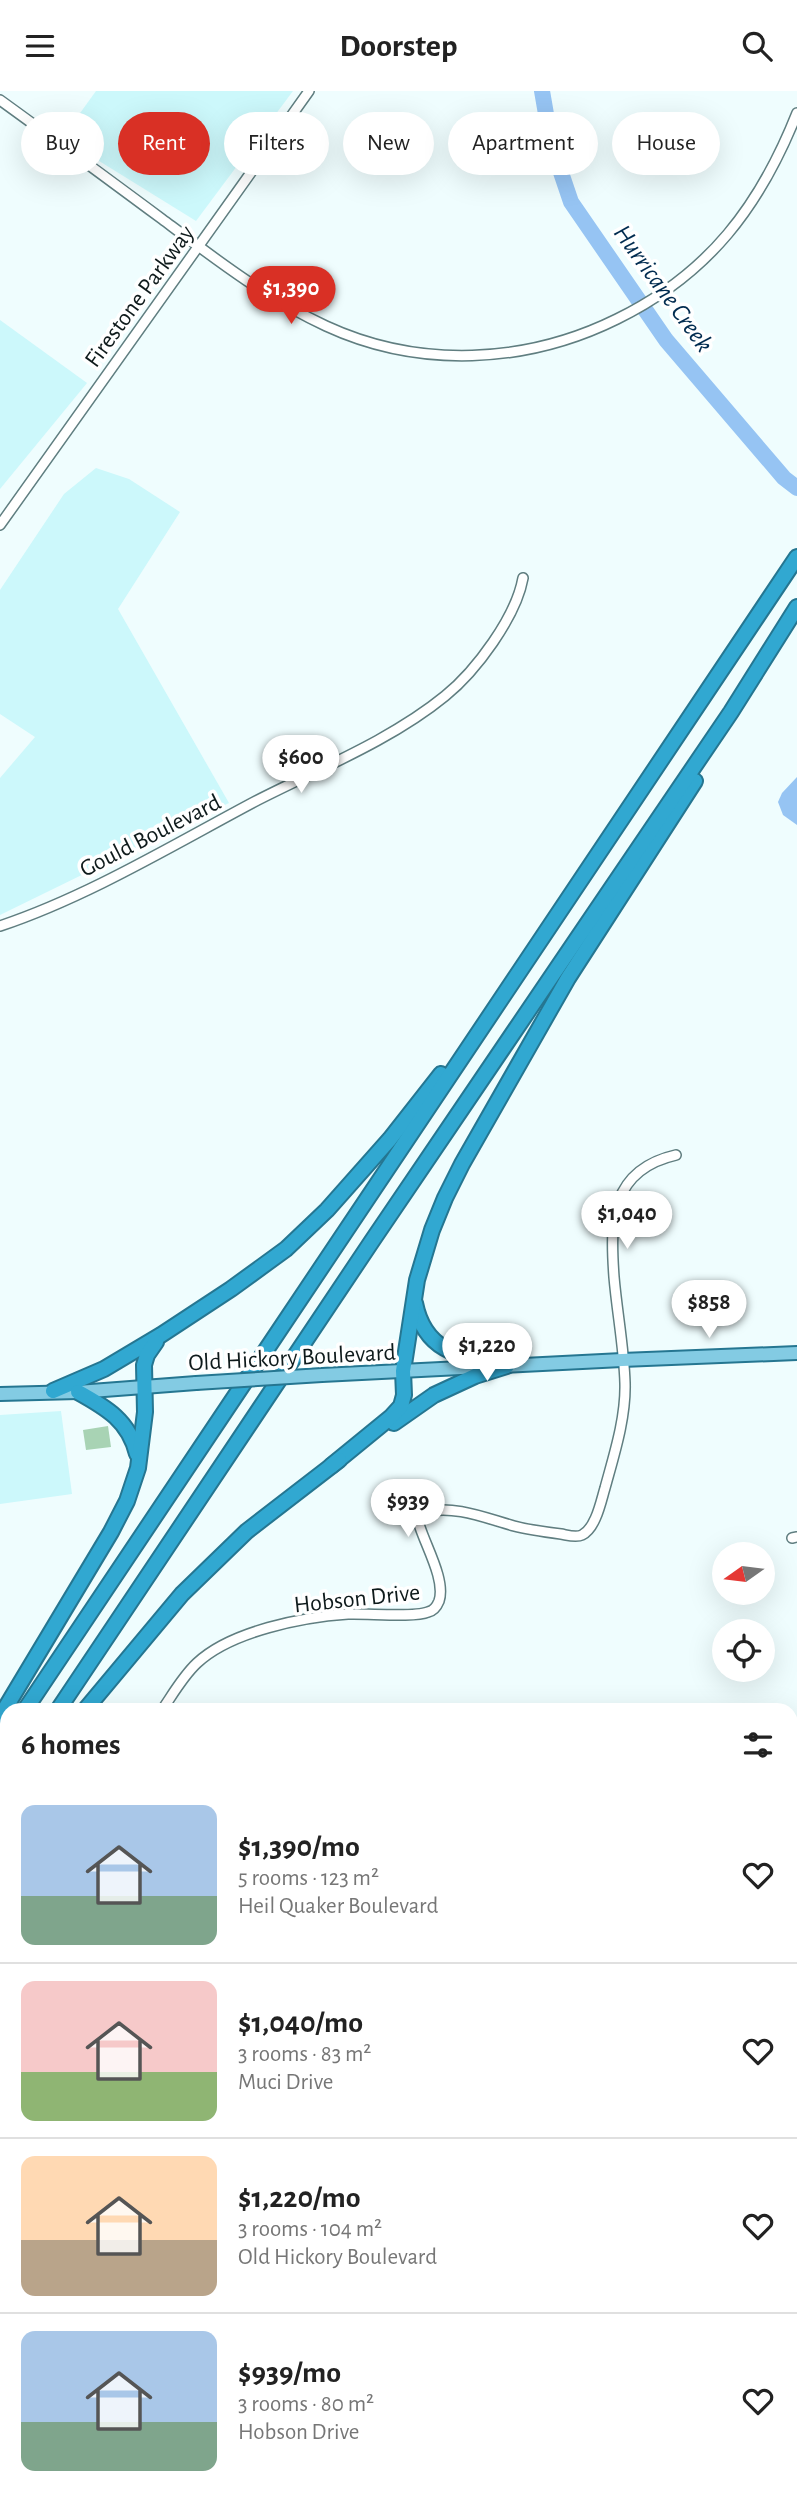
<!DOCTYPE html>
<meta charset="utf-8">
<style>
body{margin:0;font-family:"Alegreya Sans",sans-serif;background:#f6f6f6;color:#222;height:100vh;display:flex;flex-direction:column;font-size:26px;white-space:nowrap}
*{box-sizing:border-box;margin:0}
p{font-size:23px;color:#767676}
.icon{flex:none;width:38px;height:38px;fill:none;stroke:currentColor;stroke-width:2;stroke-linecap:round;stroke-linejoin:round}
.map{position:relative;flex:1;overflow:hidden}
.panel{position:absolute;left:0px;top:1612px;width:798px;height:800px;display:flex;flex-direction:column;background:#fff;border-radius:21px 21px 0 0;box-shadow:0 7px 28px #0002}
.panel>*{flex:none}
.top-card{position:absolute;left:21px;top:21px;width:756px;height:63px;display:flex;gap:14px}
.needle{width:46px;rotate:256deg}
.tools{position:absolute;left:712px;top:1451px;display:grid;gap:14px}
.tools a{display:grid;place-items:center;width:63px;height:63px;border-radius:50%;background:#fff;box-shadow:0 7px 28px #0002;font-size:35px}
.price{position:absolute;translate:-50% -60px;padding:0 16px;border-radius:24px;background:#fff;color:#222;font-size:23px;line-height:46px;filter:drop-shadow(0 2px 4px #0008)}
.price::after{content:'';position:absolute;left:50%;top:42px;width:21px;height:16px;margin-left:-10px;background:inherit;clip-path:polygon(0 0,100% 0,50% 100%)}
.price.selected{background:#d93025;color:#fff}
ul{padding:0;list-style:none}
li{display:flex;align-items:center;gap:21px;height:175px;padding:0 21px}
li+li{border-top:2px solid #e0e0e0}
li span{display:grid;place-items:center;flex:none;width:196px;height:140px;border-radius:14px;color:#555}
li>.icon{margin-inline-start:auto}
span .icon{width:84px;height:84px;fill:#fffc;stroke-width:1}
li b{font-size:30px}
h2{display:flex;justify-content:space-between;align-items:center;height:84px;padding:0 21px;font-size:30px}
.pill{padding:0 24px;border-radius:32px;background:#fff;box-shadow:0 7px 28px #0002;font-size:24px;line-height:63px}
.pill.selected{background:#d93025;color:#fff}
header{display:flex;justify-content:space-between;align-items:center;height:91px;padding:0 21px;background:#fff;font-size:32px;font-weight:700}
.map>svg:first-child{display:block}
</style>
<header><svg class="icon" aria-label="menu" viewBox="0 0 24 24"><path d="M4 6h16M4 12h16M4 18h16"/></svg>Doorstep<svg class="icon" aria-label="search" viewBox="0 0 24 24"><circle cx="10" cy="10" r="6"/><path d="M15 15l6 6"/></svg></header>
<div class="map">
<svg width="797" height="2410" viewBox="0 0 797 2410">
<rect width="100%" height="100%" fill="#effdfe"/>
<g fill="#ccf8fb">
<polygon points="96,0 293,0 196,130 62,47"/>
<polygon points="0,229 87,292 0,398"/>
<polygon points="96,377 129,388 180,421 118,518 229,712 0,824 0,687 35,646 0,623 0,499 64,403"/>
<polygon points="61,1320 72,1403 0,1413 0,1324"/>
</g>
<polygon fill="#a8d3b4" points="108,1335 111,1356 86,1359 83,1339"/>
<polygon fill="#96c4f3" points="797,686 797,734 783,724 778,711 782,702"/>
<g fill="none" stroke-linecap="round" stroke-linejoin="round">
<polyline stroke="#96c4f3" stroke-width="16" points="542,0 551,52 571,111 666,249 784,387 797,397"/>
<g stroke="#607e80" stroke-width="12">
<g id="minor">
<path d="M0,9C54,48 108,88 162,128C214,167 267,208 326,235C419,278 526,273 617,228C709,183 760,115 797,22"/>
<polyline points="0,434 309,0"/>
<path d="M0,835C87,806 173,754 254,711C316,679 390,650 445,605C476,580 516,526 523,487"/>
<polyline points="792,1447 797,1446"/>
<path d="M162,1619C173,1603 183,1585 197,1572C231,1540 303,1526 348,1523C367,1522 414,1527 428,1521C433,1520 437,1515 439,1510C446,1489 425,1454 419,1433L420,1426L425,1421C455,1414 485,1427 514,1435C529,1439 545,1441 561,1443C567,1444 576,1447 582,1444C596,1437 601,1410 605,1397C614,1364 626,1327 625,1292C624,1257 617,1221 614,1186C610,1131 610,1079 676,1064"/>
<polyline points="0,1859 7,1849"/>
</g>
</g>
<g stroke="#257691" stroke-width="16">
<g id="major">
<polyline points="322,1284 622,1269 797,1262"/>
<polyline points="0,1303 78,1301 196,1292"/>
</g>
</g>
<g stroke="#257691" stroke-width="18">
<g id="highway">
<path d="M415,1212C425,1263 463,1266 506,1274"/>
<polyline points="53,1300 104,1278 161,1244 231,1198 286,1158 327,1119 390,1048 441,983"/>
<path d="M78,1301C107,1317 129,1330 137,1363"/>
<polyline points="394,1332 434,1304 475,1285 507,1275"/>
<polyline points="331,1375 391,1326 401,1315 404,1304 403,1280 417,1189 432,1139 445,1107 462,1073 568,887 695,690"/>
<polyline points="25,1619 797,466"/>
<polyline points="58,1619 372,1150 731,621 797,516"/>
<polyline points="85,1619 182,1503 247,1440 339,1369"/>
<polyline points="0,1626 111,1441 127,1410 138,1377 145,1321 144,1274 147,1264 156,1251"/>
<polyline points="0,1656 7,1646"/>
<polyline points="0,1705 7,1694"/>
<polyline points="0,1724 7,1715"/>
</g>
</g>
<use href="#minor" stroke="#fff" stroke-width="9"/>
<use href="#major" stroke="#83cbe3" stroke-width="12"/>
<use href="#highway" stroke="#31a8d1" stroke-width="14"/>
<g stroke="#257691" stroke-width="16" stroke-linecap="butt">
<polyline id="major-bridge" points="196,1292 322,1284"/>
</g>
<use href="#major-bridge" stroke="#83cbe3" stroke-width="12"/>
</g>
<g text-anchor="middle" stroke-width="7" stroke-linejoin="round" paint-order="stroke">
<g font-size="24" fill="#0e1a1b" stroke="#fff">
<text transform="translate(139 205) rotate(-54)" y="8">Firestone Parkway</text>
<text transform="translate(150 744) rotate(-27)" y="8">Gould Boulevard</text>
<text transform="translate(292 1266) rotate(-3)" y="8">Old Hickory Boulevard</text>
<text transform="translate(357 1507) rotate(-6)" y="8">Hobson Drive</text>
</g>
<g font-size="26" font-style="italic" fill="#002b4f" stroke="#fff">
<text transform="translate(664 197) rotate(54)" y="9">Hurricane Creek</text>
</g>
</g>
</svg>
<div class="tools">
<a><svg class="needle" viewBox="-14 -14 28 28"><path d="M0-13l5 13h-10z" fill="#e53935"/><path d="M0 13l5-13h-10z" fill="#767676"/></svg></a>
<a><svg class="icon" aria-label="locate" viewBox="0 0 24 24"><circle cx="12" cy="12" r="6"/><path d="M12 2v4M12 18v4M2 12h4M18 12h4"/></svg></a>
</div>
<b class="price selected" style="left:291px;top:235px">$1,390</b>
<b class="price" style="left:301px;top:704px">$600</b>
<b class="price" style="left:627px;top:1160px">$1,040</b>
<b class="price" style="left:709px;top:1249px">$858</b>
<b class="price" style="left:487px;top:1292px">$1,220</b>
<b class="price" style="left:408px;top:1448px">$939</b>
<div class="top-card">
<a class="pill">Buy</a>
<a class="pill selected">Rent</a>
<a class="pill">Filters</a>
<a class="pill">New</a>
<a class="pill">Apartment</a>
<a class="pill">House</a>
</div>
<section class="panel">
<h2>6 homes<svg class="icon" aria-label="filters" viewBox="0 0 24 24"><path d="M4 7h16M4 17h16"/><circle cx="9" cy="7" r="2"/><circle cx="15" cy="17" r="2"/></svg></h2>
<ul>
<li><span style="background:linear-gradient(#a9c7e8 65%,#7fa58c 0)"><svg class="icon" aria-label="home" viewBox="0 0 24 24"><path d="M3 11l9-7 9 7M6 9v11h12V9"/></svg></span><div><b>$1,390/mo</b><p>5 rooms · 123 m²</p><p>Heil Quaker Boulevard</p></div><svg class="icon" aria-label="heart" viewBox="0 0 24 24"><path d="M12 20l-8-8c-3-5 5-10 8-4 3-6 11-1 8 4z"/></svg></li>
<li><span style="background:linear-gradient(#f6c9c9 65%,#8fb573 0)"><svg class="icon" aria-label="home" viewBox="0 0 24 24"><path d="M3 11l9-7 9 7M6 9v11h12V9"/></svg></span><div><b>$1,040/mo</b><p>3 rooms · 83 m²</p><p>Muci Drive</p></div><svg class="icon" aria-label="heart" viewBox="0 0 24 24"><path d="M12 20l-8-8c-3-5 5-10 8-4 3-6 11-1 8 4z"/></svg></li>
<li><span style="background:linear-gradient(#ffd9b3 60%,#b9a48a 0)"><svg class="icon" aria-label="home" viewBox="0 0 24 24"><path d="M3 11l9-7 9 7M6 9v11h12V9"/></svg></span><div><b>$1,220/mo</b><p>3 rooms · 104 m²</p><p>Old Hickory Boulevard</p></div><svg class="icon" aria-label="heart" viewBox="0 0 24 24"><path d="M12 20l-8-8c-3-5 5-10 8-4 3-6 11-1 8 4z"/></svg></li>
<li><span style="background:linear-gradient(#a9c7e8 65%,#7fa58c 0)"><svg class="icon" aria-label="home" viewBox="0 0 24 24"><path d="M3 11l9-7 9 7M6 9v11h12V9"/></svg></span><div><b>$939/mo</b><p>3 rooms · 80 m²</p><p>Hobson Drive</p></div><svg class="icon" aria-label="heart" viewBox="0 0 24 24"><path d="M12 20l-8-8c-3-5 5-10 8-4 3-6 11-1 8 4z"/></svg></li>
</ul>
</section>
</div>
